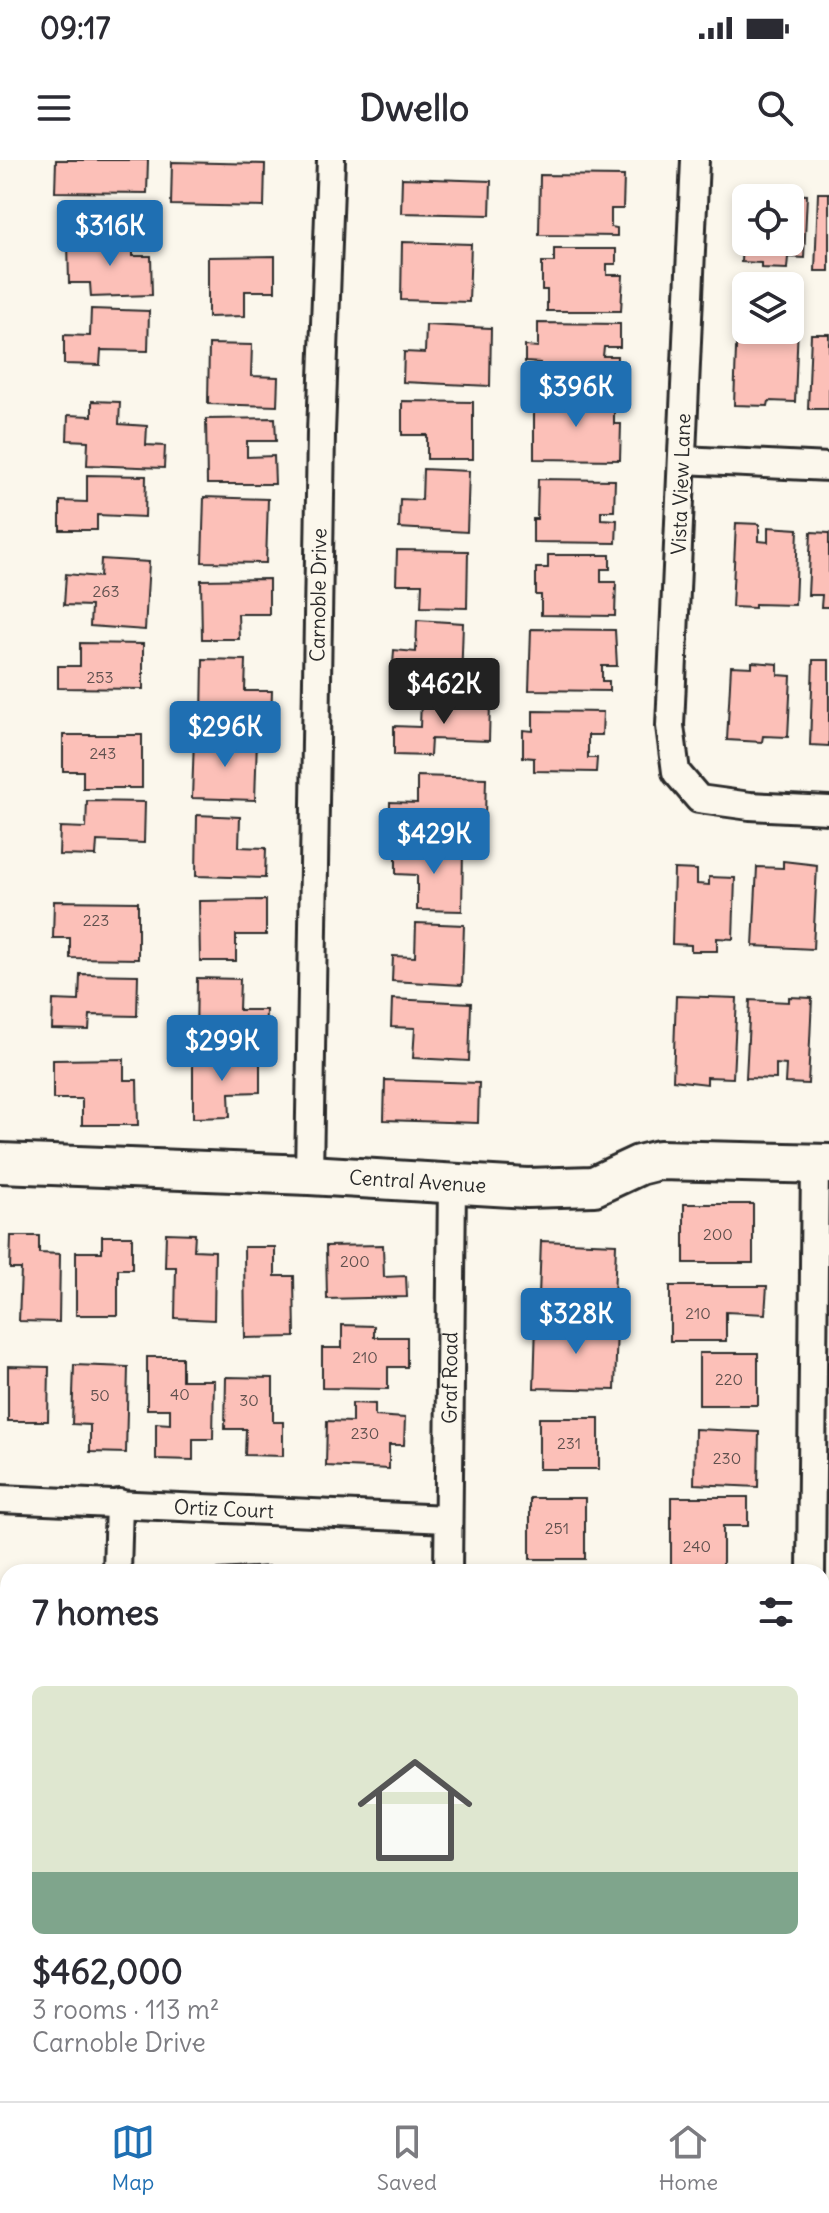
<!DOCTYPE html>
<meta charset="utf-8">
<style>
body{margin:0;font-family:Delius,sans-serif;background:#f7f7f7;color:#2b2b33;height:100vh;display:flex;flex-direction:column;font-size:30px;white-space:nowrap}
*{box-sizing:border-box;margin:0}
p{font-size:26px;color:#7c7c81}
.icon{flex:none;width:44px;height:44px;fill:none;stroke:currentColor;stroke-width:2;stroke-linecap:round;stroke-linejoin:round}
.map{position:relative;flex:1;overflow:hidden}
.drawer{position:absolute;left:0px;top:1404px;width:830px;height:538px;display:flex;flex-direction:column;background:#fff;border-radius:24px 24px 0 0;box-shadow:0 4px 12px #0003}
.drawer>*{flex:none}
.tools{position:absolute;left:732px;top:24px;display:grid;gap:16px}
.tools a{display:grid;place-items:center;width:72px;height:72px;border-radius:12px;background:#fff;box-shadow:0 4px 12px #0003;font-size:40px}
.price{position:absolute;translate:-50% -68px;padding:0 18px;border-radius:8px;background:#1f6fb2;color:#fff;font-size:26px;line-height:52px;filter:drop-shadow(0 2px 4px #0008)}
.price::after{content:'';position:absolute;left:50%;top:48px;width:24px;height:18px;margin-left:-12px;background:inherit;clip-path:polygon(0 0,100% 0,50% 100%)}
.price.on{background:#222;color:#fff}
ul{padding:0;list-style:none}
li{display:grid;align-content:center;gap:16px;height:424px;padding:0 32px}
li span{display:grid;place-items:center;height:248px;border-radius:12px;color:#555}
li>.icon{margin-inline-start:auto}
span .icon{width:144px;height:144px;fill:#fffc;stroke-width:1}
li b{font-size:34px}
h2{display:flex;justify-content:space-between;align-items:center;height:96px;padding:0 32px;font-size:34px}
.status{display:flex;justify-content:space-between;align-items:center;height:56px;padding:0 40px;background:#fff;direction:ltr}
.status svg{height:22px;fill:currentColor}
header{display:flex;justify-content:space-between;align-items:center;height:104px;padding:0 32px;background:#fff;font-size:36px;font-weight:800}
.menu{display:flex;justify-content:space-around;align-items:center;height:112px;border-top:2px solid #e1e1e2;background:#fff;font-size:22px;color:#7c7c81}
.menu a{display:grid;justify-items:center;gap:4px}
.menu .on{color:#1f6fb2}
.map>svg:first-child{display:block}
</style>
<div class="status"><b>09:17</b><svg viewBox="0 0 49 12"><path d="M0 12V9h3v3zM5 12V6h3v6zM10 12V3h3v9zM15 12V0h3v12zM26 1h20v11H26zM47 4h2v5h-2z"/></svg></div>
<header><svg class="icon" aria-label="menu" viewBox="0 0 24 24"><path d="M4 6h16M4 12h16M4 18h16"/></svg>Dwello<svg class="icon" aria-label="search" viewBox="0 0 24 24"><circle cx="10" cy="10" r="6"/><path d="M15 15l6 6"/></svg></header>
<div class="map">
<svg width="829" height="1941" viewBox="0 0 829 1941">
<rect width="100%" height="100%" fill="#fbf7ec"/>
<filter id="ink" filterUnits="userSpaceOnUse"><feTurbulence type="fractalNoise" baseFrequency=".0125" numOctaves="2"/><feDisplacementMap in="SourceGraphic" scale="16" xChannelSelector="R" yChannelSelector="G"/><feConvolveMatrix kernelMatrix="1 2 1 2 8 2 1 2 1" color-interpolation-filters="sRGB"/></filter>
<g filter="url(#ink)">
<polygon fill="#b7de9a" stroke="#718462" stroke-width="2" points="822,1595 829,1595 829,1941 498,1941 489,1934 822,1934"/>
<g fill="#fcc0b8" stroke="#2b2b2b" stroke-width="2" fill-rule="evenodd">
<polygon points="56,0 148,0 147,33 55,32"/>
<polygon points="172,2 265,4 264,47 171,45"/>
<polygon points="540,15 624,16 623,49 611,49 611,67 617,68 617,76 539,75"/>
<polygon points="402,18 491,21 490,55 401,53"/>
<path d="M744,26L767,27V33L807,35L804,98L788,97L787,109L761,108V103L741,102ZM746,38H790V82H746Z"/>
<polygon points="818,33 829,33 829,111 815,111"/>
<polygon points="133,80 133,96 151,96 152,135 91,137 90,123 69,123 68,82"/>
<polygon points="402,82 471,84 469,142 401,140"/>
<polygon points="554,89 616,89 616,104 607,104 607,115 623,115 621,151 547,151 547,130 542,130 542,102 554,102"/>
<polygon points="275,96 275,131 245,131 245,156 208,157 208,97"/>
<polygon points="91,149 149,151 148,191 101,190 100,205 64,204 64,175 90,176"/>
<polygon points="737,161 746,161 746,170 790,170 790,163 798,163 795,242 769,241 768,246 734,245"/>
<polygon points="538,163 620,164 620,187 604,187 603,196 617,196 616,227 539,225 540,203 525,202 525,186 538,187"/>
<polygon points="426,165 491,168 490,226 403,222 404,192 425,193"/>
<polygon points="811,174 829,174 829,249 808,249"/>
<polygon points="209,184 252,185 251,216 278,217 277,246 208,244"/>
<polygon points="534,238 614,238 614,264 621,264 620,300 534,299"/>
<polygon points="92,241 120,242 119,264 147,266 146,285 165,286 164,308 87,305 88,281 67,280 68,255 92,256"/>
<polygon points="402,241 473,242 473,299 427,299 427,275 402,275"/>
<polygon points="275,258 276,281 247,281 247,297 274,296 275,324 207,324 206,259"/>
<polygon points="423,309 469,311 467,372 399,368 400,339 422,340"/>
<polygon points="87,315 146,316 145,357 97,355 97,370 60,370 60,341 87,342"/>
<polygon points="538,319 615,320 614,351 601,351 601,359 617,360 616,383 533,382 533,359 537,359"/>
<polygon points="204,337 268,339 266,403 202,402"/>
<polygon points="736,363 759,364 759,381 768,382 768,367 798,369 795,445 755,444 755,448 732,447"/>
<polygon points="811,372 829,373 829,447 821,447 822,435 808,435"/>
<polygon points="397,390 468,391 467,448 421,447 422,424 396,424"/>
<polygon points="548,395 610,395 610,409 601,409 601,422 616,422 615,456 541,455 541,435 536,435 536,408 548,408"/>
<polygon points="101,399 149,402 145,470 90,466 91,446 64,445 66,414 100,417"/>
<polygon points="269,419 269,454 238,454 239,479 202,479 201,420"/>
<polygon points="417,460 463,463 461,523 392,520 394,490 416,492"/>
<polygon points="531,469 615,470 617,506 602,506 602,521 609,521 609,531 529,530"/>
<polygon points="80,483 143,484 143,529 58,528 58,506 80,506"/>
<polygon points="203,499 246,500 245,531 272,531 271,561 202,559"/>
<polygon points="813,500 829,500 829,586 810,585"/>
<polygon points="752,502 778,504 778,515 791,516 788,577 763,576 762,582 727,580 731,506 752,507"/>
<polygon points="421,540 490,542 489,581 431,579 430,596 394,595 394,566 420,567"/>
<polygon points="533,551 603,552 602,575 588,575 588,598 597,598 596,612 534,611 534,598 523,597 523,570 533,571"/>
<polygon points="63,575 142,575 142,628 83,628 83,611 63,611"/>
<polygon points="194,578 257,579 255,640 192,638"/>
<polygon points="417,616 486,618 485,656 427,655 427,672 390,671 390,642 417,643"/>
<polygon points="87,641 145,642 144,683 97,681 96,696 59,695 60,667 86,668"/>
<polygon points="197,655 240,657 239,687 266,688 265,718 196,716"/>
<polygon points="396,687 463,689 462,751 417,750 417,715 396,714"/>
<polygon points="783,701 817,705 813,789 753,786 757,707 783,708"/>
<polygon points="674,709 697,710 697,724 709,725 709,717 735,718 733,779 717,778 717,791 691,791 691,785 672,784"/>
<polygon points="266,740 266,775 236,775 236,801 200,801 199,741"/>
<polygon points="54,741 138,742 138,799 70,798 70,778 53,778"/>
<polygon points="416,763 464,765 462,825 392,821 393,796 415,797"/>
<polygon points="80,814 138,815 137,856 90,855 89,870 52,869 53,840 79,841"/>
<polygon points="197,818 240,819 239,850 266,850 265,881 196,879"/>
<polygon points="676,836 737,838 733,918 707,917 707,924 673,920"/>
<polygon points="789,837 812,838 808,924 785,923 786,905 776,904 776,919 746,918 750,840 789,842"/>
<polygon points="392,839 471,843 469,901 413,898 415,868 391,867"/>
<polygon points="260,897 260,932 229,933 230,957 193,958 193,898"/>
<polygon points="124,899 124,920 137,920 138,965 82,965 82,939 53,939 53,900"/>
<polygon points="385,920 479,923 478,963 384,960"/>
<rect x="684" y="1044" width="69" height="59"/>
<polygon points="166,1073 195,1074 194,1090 215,1091 214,1160 175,1158 176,1107 165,1107"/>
<polygon points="11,1076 39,1076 39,1093 60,1094 59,1162 19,1161 21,1109 10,1109"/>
<polygon points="102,1076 132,1076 132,1109 118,1109 118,1155 76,1155 76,1092 102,1092"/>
<polygon points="541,1081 616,1084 614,1139 539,1136"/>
<polygon points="383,1085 384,1117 406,1116 407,1137 327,1139 326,1086"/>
<polygon points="244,1087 275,1087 275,1116 294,1116 295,1177 245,1178"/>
<polygon points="670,1126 767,1126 765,1154 726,1152 726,1181 670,1181"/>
<polygon points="536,1163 617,1165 615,1230 534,1228"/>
<polygon points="342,1165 374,1166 374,1177 407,1177 407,1207 388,1207 388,1229 322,1228 322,1188 342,1188"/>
<rect x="699" y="1193" width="59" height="52"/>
<polygon points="147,1197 182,1197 182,1220 214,1220 213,1279 193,1279 193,1300 156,1299 156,1263 170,1264 170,1249 147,1249"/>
<polygon points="74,1205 128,1207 126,1293 90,1292 90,1265 72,1264"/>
<polygon points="8,1206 49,1207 48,1261 8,1261"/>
<polygon points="226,1217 273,1218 273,1262 283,1262 283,1296 245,1295 246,1269 225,1269"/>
<polygon points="352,1243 375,1244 375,1256 405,1258 404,1285 389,1285 389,1309 326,1306 327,1261 352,1262"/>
<rect x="539" y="1258" width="60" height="51"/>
<polygon points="695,1269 759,1272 758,1327 694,1324"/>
<polygon points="671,1337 748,1337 748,1366 723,1366 723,1406 671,1405"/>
<rect x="530" y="1338" width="55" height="61"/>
<rect x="34" y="1404" width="29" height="8"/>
<polygon points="269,1406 269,1412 218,1412 218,1409"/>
<rect x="822" y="1515" width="7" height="61"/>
<polygon points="8,1554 8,1599 0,1600 0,1556"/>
<polygon points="0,1758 8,1758 8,1806 0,1807"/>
<polygon points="8,1871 8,1927 0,1930 0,1874"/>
<polygon points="17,1934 49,1934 49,1935 33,1941 18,1941"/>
</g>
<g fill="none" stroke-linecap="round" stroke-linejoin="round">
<g stroke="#2b2b2b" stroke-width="32">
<g id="street">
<polyline points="695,0 670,566 676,612 699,639 750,646 829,650"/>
<polyline points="682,300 829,307"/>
<path id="s1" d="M309,1015L321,273L331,0"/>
<path id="s2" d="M0,1339L448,1359"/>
<polyline points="117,1412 119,1343"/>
<path id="s3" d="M448,1412L452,1024"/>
<polyline points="811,1412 815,1003"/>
<polyline points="0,1654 8,1652"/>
<polyline points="446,1934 447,1941"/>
<polyline points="202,1941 228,1934"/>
</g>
</g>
<g stroke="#2b2b2b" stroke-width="44">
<g id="secondary">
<path id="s4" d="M0,1003L309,1015L527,1028L594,1026L639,1005L659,1000L829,1004"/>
</g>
</g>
<use href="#street" stroke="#fbf7ec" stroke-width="26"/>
<use href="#secondary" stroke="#fbf7ec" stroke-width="38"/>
</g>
</g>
<g text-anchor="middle" stroke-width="6" stroke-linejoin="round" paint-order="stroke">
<g font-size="16" fill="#5f504e">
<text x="106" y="437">263</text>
<text x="100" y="523">253</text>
<text x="103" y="599">243</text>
<text x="96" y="766">223</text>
<text x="718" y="1080">200</text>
<text x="355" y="1107">200</text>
<text x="698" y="1159">210</text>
<text x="365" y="1203">210</text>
<text x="729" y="1225">220</text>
<text x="180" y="1240">40</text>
<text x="100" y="1241">50</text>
<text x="249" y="1246">30</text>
<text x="365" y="1279">230</text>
<text x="569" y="1289">231</text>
<text x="727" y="1304">230</text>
<text x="557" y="1374">251</text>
<text x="697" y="1392">240</text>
</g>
<g font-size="20" fill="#2b2b2b" stroke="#fbf7ec">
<text transform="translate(681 324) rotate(-88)" y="7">Vista View Lane</text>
<text dy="7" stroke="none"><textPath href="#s1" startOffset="580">Carnoble Drive</textPath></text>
<text dy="7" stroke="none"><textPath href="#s4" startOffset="418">Central Avenue</textPath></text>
<text dy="7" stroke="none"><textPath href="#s3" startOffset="194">Graf Road</textPath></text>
<text dy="7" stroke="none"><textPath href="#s2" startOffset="224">Ortiz Court</textPath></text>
</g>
</g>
</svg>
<div class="tools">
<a><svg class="icon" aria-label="locate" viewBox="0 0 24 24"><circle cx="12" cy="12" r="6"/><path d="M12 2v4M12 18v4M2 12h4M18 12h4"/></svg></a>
<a><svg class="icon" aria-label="layers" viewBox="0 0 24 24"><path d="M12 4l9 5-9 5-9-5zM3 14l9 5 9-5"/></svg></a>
</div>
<b class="price" style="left:110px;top:108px">$316K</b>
<b class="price" style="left:576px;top:269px">$396K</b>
<b class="price on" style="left:444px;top:566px">$462K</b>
<b class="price" style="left:225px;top:609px">$296K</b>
<b class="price" style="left:434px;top:716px">$429K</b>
<b class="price" style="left:222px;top:923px">$299K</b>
<b class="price" style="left:576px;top:1196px">$328K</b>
<section class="drawer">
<h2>7 homes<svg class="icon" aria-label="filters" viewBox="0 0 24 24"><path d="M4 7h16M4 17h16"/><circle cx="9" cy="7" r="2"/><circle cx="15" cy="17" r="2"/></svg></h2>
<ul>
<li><span style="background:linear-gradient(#dfe7d0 75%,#7fa58c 0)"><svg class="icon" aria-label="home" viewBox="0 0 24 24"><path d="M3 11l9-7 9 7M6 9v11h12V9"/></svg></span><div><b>$462,000</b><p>3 rooms · 113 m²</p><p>Carnoble Drive</p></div></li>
</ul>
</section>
</div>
<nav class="menu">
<a class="on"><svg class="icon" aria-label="map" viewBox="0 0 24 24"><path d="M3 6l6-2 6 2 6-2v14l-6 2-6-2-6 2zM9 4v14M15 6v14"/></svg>Map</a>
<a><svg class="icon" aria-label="saved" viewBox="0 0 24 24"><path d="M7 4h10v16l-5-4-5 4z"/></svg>Saved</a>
<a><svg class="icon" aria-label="home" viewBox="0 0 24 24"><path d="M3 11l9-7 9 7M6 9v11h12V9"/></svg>Home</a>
</nav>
